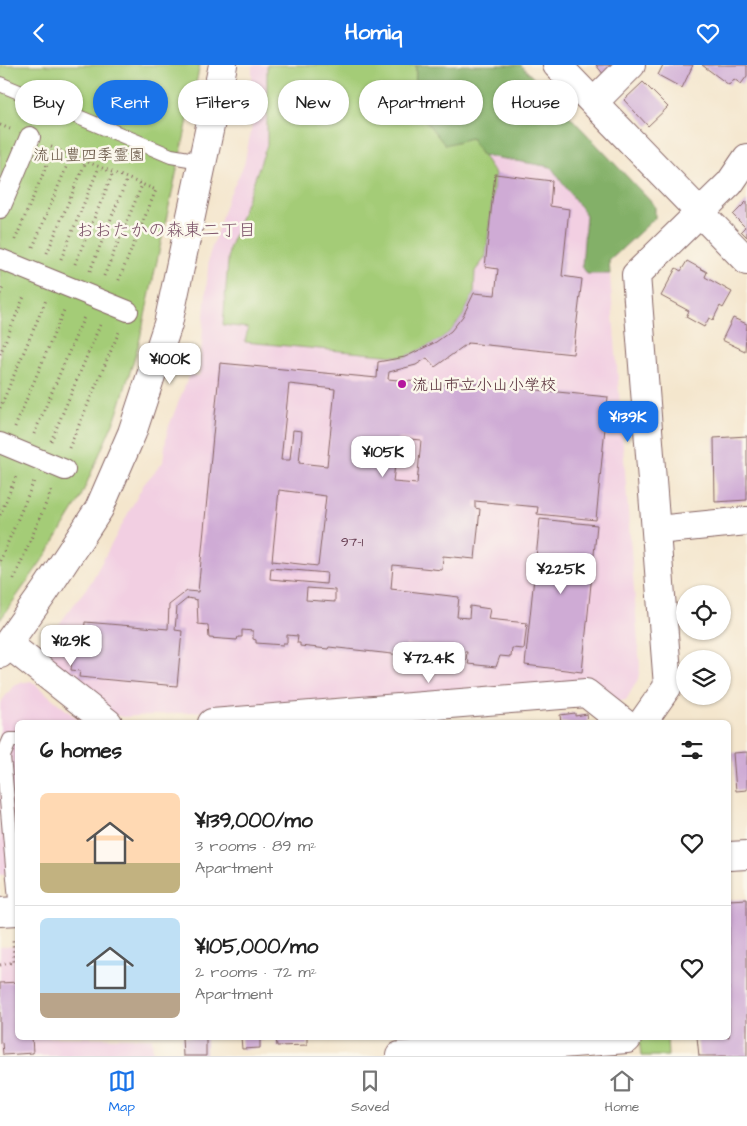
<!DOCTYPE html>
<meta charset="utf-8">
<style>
body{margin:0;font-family:"Architects Daughter","Klee One",sans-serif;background:#f6f6f6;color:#222;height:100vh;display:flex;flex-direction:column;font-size:19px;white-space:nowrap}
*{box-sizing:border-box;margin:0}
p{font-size:16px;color:#767676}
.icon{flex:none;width:28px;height:28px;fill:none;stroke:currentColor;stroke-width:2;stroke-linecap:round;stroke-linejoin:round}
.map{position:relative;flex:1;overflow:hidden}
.sheet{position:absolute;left:15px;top:655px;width:716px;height:320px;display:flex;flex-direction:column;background:#fff;border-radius:8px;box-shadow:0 1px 4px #0004}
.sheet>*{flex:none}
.hud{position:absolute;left:15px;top:15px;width:718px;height:45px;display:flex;gap:10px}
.fabs{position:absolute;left:676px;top:520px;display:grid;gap:10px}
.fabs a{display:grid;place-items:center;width:55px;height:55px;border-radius:50%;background:#fff;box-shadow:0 1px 4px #0004;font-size:25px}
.price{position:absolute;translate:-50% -42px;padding:0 11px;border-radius:10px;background:#fff;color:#222;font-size:16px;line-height:32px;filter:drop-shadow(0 1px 2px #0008)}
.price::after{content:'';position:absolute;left:50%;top:30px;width:15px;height:11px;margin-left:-8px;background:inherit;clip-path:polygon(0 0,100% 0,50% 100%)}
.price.on{background:#1a73e8;color:#fff}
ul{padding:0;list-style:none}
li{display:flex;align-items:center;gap:15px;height:125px;padding:0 25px}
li+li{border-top:1px solid #e0e0e0}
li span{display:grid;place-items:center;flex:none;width:140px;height:100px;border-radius:8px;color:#555}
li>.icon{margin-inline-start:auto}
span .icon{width:60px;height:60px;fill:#fffc;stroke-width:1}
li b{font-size:21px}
h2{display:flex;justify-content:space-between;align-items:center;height:60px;padding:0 25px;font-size:21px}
.chip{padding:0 18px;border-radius:22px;background:#fff;box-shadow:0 1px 4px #0004;font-size:18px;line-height:45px}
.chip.on{background:#1a73e8;color:#fff}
header{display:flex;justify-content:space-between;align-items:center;height:65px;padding:0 25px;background:#1a73e8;color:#fff;font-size:22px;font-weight:800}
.dock{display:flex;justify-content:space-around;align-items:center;height:70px;border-top:1px solid #e0e0e0;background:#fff;font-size:14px;color:#767676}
.dock a{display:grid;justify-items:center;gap:2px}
.dock .on{color:#1a73e8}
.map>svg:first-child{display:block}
</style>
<header><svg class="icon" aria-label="back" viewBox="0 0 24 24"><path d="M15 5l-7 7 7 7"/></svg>Homiq<svg class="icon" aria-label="heart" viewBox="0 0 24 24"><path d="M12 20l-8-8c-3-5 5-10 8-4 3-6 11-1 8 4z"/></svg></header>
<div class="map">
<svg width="747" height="991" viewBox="0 0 747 991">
<rect width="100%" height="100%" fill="#fbf7ec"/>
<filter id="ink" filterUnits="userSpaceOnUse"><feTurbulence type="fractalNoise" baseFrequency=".02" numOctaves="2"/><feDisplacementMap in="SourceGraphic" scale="10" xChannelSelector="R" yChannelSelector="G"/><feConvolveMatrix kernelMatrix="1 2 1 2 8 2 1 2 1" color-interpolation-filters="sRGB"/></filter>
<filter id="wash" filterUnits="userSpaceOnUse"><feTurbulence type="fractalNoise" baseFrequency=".0096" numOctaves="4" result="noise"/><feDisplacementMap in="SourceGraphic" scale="20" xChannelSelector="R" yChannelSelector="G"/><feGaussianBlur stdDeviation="1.12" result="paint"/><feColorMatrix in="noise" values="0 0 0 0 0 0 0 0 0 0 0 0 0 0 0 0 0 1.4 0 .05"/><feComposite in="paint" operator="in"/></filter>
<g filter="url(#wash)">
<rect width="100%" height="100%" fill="#f4e6cd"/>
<g fill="#f2cfe2">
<polygon points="252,0 521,0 655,141 655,153 609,197 640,602 638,614 626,635 615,637 587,619 123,652 111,649 47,594 44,579 91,517 144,419 163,397 167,366 182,328 190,309 199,311 209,191 228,133 244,100 252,61"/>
<polygon points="31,616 81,657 18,658 17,809 0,810 0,638 15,619"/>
<polygon points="17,881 18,972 152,973 153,991 0,991 0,882"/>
</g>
<g fill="#a4cc77" stroke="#777651">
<polygon points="0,0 200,0 139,278 117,349 79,436 48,487 0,555"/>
<polygon points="267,0 416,0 415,43 471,73 495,109 486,192 475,206 474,228 463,251 451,266 436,277 405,292 245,277 248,263 223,260 229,184 267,80"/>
<polygon points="639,973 667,973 668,991 641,991"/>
</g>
<polygon fill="#83b068" stroke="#66684a" points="416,0 521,0 655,141 655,153 609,196 610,209 587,209 582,201 586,150 551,102 482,90 471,73 445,80 415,43"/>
<g id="blocks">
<g fill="#cfabd5" fill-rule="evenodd">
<polygon points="596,0 615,0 604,10"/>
<polygon points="663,0 693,0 682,23 658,10"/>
<polygon points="702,0 747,0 747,11 741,19 734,14 729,20"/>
<polygon points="643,17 668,42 648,61 624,35"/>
<path d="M495,109L552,116L550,141L569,144L562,211L582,214L573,289L468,278L435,302L427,293L416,300L389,307L388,314L457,321V317L608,332L596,455L537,449L538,442L475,436V443L480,444L475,494L443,491L442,505L393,500L391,524L459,532L457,552L469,553L470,541L490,544L488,554L527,558L524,584L512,583L511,592L500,591L496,602L468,599L469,596L466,595L467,587L455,586L454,593L449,592V595L426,593V589H422L423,581L406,579L405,586H402L401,590L329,582L328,584L300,581V578H297L298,571L287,570V578H283V580L256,578V575L253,574V566L242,565V572H238L237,575L209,573L208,560L198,559L197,535L188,533L177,542L175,565L182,566L177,621L79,612L80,606L71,605L75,568H84L85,557L168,564L169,540L187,526L198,527L220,298L377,313L378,297L405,292L436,277L451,266L463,251L474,228L495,230L498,204L485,202ZM289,319L335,324L327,401L299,398L302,366L293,365L290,395H281ZM398,373L421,375L417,419L393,417ZM279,425L326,431L318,501L272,496ZM271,503L327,508L326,519L270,514ZM307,523L335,525V537L306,535Z"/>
<polygon points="747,136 747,172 741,166 745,162 733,150"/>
<polygon points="687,196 707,207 705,212 732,227 723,243 720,241 713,255 709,253 704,262 686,252 689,246 661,231 676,203 681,206"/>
<polygon points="733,253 747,259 745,286 722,275"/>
<polygon points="747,371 747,435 715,437 714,373"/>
<polygon points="540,454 597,460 582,607 525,600"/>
<polygon points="575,648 575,651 587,649 588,658 561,658 560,650"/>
<polygon points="747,687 747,725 736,726 733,688"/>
<polygon points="747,834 747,991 699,991 697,972 729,972 729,835"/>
<polygon points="18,917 18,972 32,972 33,988 3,990 2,977 0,978 0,918"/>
<polygon points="182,972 206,972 206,991 183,991"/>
<polygon points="241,972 274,972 274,974 260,975 260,983 242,984"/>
<polygon points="276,972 307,972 307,980 277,981"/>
</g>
</g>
</g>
<g filter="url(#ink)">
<use href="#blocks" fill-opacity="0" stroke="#866564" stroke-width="1"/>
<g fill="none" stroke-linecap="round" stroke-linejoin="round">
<g stroke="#866564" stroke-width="16">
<g id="service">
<polyline points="0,19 171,91 201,96"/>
<polyline points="0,689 3,691 17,846"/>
<polyline points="3,691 10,675 18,675"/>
</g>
</g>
<g stroke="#866564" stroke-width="22">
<g id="pedestrian">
<polyline points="0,143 30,72"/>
<polyline points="0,194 128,246"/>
<polyline points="0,378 65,405"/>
</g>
</g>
<g stroke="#866564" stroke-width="30">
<g id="minor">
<polyline points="557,0 747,196"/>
<polyline points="594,37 631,0"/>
<polyline points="657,465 747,456"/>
<polyline points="8,579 108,658"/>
<polyline points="212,658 586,628 624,658"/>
<polyline points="642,658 668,621 636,210 730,118 747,93"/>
<polyline points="400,991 627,974"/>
</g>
</g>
<g stroke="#866564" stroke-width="30">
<g id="tertiary">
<polyline points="0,589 45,526 99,444 132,368 168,259 223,0"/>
<polyline points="729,791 747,790"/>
<polyline points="0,847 18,846"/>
</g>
</g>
<g stroke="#866564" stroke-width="3" stroke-dasharray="1 4" stroke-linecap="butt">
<polyline points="0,60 10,64"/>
<polyline points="51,82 156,125 118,217"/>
<polyline points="15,175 54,83"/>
<polyline points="33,182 71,91"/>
<polyline points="47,188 86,96"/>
<polyline points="61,194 99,102"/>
<polyline points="75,199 113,108"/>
<polyline points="90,206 127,114"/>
<polyline points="104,211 142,120"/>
<polyline points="0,229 4,220"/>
<polyline points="0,289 25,229"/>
<polyline points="0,343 46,235"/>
<polyline points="15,362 64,245"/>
<polyline points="34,369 84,252"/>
<polyline points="51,376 100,260"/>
<polyline points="69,383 119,267"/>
<polyline points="0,450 17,409"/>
<polyline points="0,496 34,416"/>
<polyline points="14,514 52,424"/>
<polyline points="0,900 14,897 13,873"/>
</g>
<use href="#service" stroke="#fff" stroke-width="14"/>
<use href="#pedestrian" stroke="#fff" stroke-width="20"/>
<use href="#minor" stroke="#fff" stroke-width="28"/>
<use href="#tertiary" stroke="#fff" stroke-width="28"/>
</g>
</g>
<circle fill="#b5179e" stroke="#fbf7ec" stroke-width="2" cx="402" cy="319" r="5"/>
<g text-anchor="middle" stroke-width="5" stroke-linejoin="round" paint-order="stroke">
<g font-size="14" fill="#6b4256">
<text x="352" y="481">97-1</text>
</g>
<g font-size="16" fill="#655342" stroke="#fbf7ec">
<text x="89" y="95">流山豊四季霊園</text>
</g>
<g font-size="16" fill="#4a1f2b" stroke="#fbf7ec" text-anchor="start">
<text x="412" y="325">流山市立小山小学校</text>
</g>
<g font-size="18" fill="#795066" stroke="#fbf7ec">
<text x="166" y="171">おおたかの森東二丁目</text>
</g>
</g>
</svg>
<div class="fabs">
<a><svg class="icon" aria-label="locate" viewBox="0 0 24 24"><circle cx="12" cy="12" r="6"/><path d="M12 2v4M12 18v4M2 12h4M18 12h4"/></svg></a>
<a><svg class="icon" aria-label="layers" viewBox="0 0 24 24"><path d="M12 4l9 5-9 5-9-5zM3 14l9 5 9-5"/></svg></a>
</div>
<b class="price" style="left:170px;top:320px">¥100K</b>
<b class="price on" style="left:628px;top:378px">¥139K</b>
<b class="price" style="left:383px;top:413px">¥105K</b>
<b class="price" style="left:561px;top:530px">¥225K</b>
<b class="price" style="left:71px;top:602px">¥129K</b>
<b class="price" style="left:429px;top:619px">¥72.4K</b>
<div class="hud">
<a class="chip">Buy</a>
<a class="chip on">Rent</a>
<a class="chip">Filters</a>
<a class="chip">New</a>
<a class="chip">Apartment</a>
<a class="chip">House</a>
</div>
<section class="sheet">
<h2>6 homes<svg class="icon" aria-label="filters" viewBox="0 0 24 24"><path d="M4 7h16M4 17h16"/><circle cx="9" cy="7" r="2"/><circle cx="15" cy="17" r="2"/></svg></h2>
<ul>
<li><span style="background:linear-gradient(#ffd9b3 70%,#c2b280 0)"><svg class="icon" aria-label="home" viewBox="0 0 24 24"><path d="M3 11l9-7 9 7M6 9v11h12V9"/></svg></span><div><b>¥139,000/mo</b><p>3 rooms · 89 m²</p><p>Apartment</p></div><svg class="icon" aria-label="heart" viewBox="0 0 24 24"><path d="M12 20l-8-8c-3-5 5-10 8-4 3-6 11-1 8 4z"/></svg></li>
<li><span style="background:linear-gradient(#bfe0f5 75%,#b9a48a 0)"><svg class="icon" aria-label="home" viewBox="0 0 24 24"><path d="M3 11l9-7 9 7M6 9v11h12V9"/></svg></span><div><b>¥105,000/mo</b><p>2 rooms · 72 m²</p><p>Apartment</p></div><svg class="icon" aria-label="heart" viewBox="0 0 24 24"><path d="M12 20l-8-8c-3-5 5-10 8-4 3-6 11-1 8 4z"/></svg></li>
</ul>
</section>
</div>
<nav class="dock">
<a class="on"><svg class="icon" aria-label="map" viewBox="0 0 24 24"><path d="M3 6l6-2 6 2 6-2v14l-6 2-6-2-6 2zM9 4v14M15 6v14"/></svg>Map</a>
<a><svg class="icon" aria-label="saved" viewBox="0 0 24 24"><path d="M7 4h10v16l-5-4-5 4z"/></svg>Saved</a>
<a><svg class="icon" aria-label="home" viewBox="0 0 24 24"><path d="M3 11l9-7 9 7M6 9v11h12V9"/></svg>Home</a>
</nav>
